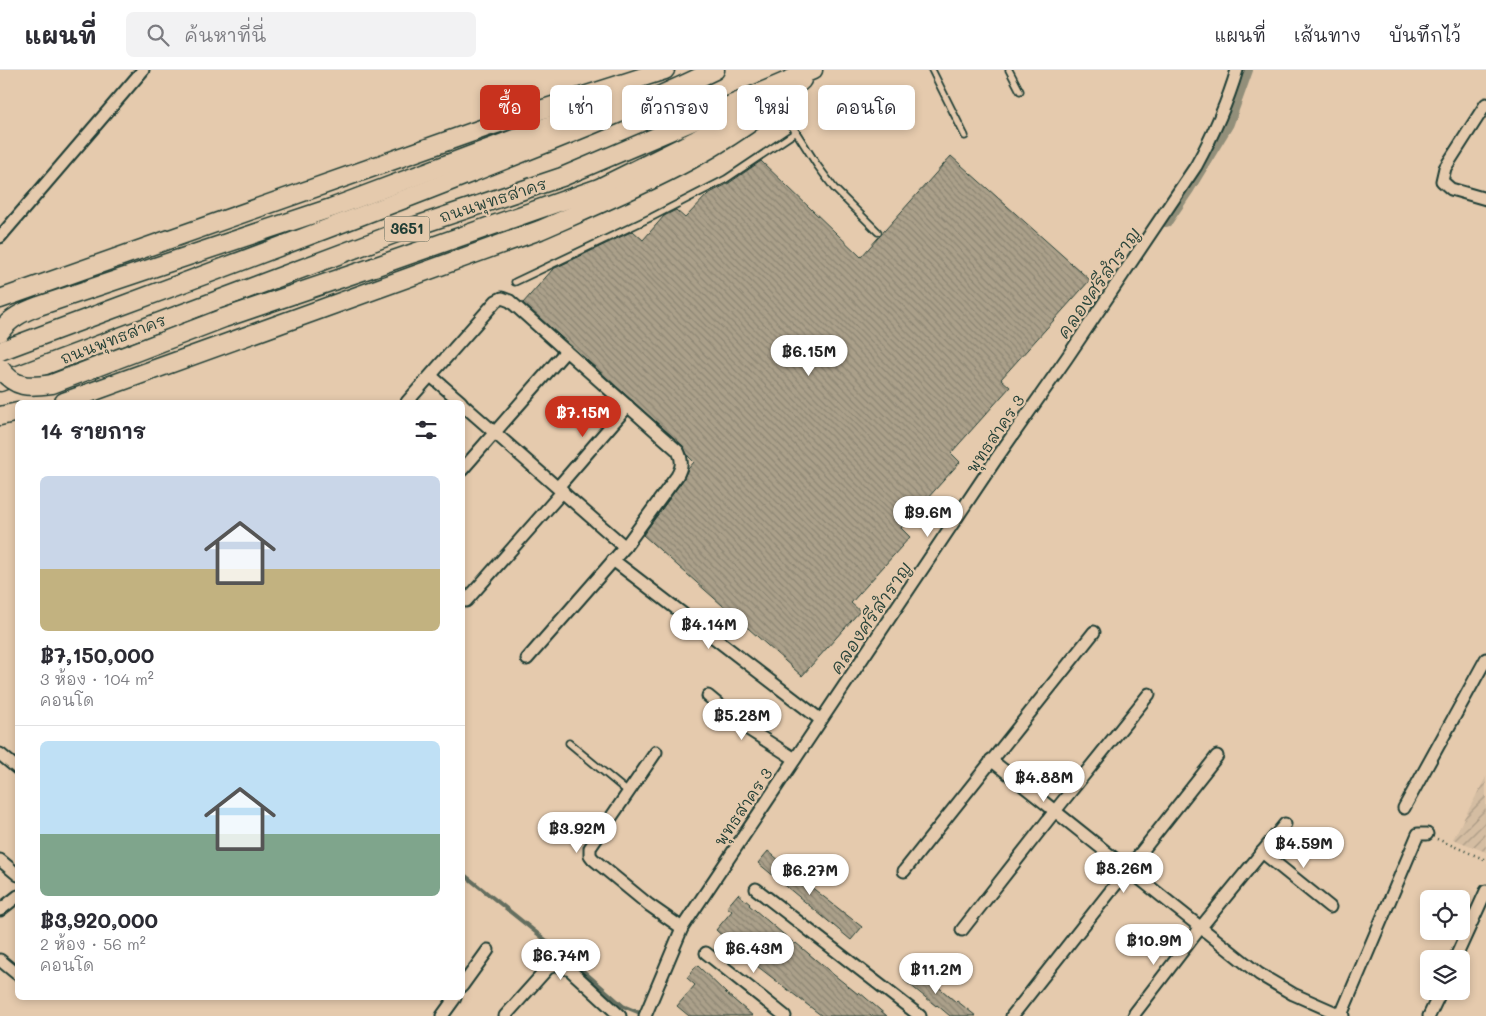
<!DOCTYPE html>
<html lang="th">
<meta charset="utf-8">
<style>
body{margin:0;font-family:Mali,"Playpen Sans Thai",sans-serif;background:#f2f2f3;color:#2b2b33;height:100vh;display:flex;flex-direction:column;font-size:19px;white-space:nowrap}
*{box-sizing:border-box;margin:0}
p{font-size:16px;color:#7c7c81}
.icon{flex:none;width:28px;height:28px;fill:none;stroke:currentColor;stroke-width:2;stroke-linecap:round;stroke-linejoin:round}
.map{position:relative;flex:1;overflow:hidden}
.side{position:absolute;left:15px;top:330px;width:450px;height:600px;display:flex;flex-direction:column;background:#fff;border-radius:8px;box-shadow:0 2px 8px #0003}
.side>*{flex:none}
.hud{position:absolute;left:480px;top:15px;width:475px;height:45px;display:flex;gap:10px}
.controls{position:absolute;left:1420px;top:820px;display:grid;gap:10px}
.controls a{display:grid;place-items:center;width:50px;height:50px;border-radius:8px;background:#fff;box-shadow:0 2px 8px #0003;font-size:25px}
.price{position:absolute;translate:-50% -42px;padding:0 11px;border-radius:18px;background:#fff;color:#222;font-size:16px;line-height:32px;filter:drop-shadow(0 1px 2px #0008)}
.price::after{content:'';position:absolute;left:50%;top:30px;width:15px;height:11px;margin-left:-8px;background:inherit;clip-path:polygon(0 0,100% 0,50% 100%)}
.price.current{background:#c8321e;color:#fff}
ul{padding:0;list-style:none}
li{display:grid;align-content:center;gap:10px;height:265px;padding:0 25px}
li+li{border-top:1px solid #e1e1e2}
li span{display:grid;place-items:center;height:155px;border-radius:8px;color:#555}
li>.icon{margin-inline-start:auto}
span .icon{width:90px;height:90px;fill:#fffc;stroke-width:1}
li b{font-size:21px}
h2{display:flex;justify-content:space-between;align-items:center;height:60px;padding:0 25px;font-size:21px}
.chip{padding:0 18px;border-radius:8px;background:#fff;box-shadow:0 2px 8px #0003;font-size:18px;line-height:45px}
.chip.current{background:#c8321e;color:#fff}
header{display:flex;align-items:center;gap:30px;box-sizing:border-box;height:70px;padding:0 25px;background:#fff;border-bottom:1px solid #e1e1e2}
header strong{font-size:24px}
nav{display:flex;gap:28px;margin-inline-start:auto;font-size:18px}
.search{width:350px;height:45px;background:#f2f2f3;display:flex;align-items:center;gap:12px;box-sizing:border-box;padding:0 18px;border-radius:8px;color:#7c7c81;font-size:19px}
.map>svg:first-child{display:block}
</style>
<header>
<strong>แผนที่</strong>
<div class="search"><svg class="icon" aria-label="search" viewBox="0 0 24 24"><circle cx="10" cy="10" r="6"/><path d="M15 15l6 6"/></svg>ค้นหาที่นี่</div>
<nav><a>แผนที่</a><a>เส้นทาง</a><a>บันทึกไว้</a></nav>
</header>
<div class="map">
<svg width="1486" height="946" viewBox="0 0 1486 946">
<defs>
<pattern id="industrial-furrows" width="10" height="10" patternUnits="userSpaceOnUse" patternTransform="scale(1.25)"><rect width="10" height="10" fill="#d4bda2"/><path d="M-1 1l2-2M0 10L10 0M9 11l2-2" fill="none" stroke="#ab9b85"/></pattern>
<pattern id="building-back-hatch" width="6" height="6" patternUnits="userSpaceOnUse" patternTransform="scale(1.25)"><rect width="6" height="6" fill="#aba08a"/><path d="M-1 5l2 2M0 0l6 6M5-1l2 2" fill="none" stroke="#8b8472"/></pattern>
</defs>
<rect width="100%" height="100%" fill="#e5caad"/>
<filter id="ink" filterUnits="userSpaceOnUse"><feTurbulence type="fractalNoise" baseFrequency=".02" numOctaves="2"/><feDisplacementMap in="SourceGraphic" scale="10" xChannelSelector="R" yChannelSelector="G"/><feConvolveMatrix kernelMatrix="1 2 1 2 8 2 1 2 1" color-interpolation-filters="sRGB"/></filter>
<g filter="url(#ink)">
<polygon fill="url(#industrial-furrows)" points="1486,707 1486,782 1453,769"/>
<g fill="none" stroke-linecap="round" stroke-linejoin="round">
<polyline stroke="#646e5e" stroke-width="4" points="462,803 573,892 623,936 645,945"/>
<polyline stroke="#928f7a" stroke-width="14" points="1166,150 1187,119 1227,53 1246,0"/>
</g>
<g fill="url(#building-back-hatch)" stroke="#1f3d34">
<polygon points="951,86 1090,210 1001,309 1010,317 951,383 960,392 901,458 910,467 851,533 860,541 802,606 643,465 683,410 688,399 694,392 688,386 683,376 523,233 553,199 633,161 643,170 664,146 676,140 685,148 708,124 729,113 761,91 861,187"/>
<polygon points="768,781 810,816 862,857 851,870 758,793"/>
<polygon points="738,824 750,834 749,835 795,874 796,873 834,905 858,924 859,922 887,946 822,946 744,886 716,860 732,841 727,837"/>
<polygon points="697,895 727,924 753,946 689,946 677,936 695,915 687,908"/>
<polygon points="915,897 956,932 957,931 976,946 950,946 937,935 936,936 904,910"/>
</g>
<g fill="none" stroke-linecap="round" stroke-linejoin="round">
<g stroke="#1f3d34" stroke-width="9">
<g id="service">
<polyline points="932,0 965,66"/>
<polyline points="1009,0 1020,21"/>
<polyline points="776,35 796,62 817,95 834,118 878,162"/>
<polyline points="515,212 652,147 726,109 796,62"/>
<polyline points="569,673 628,722"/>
</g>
</g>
<g stroke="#1f3d34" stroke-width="15">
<g id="minor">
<polyline points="1486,34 1445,98 1442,111 1451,119 1486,129"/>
<polyline points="0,167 143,0"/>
<polyline points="431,306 461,332"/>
<path d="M407,332L496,231L502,228L510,231L678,381C683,391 682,397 677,406L625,477L527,589"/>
<polyline points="462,334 625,477"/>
<polyline points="462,400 566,281"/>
<polyline points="558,417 628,336"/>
<polyline points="613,490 821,650"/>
<polyline points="466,531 563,421"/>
<polyline points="708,626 748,659 795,689"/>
<polyline points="656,682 590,778 590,785 593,789 649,835 682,858"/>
<polyline points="0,684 18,699"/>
<polyline points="991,690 1259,904 1293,924 1343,946"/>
<polyline points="1404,738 1486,589"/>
<polyline points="1262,782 1330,837"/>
<polyline points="0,790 18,805"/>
<polyline points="904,801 1094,562"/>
<polyline points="756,819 920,946"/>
<polyline points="0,840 18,826"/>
<polyline points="962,860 1055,741 1149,624"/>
<polyline points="706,883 785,946"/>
<polyline points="1455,889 1486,821"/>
<polyline points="0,890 17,904"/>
<polyline points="462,916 488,880"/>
<polyline points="1341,945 1418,764 1427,764"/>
<polyline points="442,946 455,928"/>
<polyline points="505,946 548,898 557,895 570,900 620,946"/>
<path d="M645,946L682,858L996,389L1066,289L1196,96C1213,65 1227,34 1237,0"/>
<polyline points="1012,946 1217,686"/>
<polyline points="1134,946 1135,943 1201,857 1285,754"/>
<polyline points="1429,946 1441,921"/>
</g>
</g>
<g stroke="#1f3d34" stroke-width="21">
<g id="primary">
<polyline points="374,197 599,118 696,70 751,38"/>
<polyline points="0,229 484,58 665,0"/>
<path d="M0,262C10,248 23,242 39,236L331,138L636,23"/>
<path d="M0,281C155,223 312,166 466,105C550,72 634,39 715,0"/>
<polyline points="0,312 407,159 562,107 813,0"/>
<path d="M64,332L540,160C631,120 729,81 802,10"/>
<polyline points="0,346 18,342"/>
</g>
</g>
<polyline stroke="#1f3d34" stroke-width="2.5" stroke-dasharray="1 4" stroke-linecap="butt" points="1437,769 1486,790"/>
<use href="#service" stroke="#e5caad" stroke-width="5.5"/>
<use href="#minor" stroke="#e5caad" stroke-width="11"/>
<use href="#primary" stroke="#e5caad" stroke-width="18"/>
<g stroke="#1f3d34" stroke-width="21" stroke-linecap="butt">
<path id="primary-bridge" d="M0,298C15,319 29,317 52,314L224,248L374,197"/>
</g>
<use href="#primary-bridge" stroke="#e5caad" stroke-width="18"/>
</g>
</g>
<g text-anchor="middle" stroke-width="4.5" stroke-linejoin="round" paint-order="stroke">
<rect fill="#e5caad" stroke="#5a6758" stroke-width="1" x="384.5" y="146.5" width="45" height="25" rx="4"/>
<g font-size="15" font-weight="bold" fill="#1f3d34">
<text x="407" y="164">3651</text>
</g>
<g font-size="16" fill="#1f3d34" stroke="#e5caad">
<text transform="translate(493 130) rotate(-18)" y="6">ถนนพุทธสาคร</text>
<text transform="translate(113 269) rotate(-21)" y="6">ถนนพุทธสาคร</text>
<text transform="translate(995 364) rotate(-56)" y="6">พุทธสาคร 3</text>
<text transform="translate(743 737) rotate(-56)" y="6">พุทธสาคร 3</text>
</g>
<g font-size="18" font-style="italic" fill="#2a453b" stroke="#e5caad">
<text transform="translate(1099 213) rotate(-55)" y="6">คลองศรีสำราญ</text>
<text transform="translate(871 548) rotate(-56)" y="6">คลองศรีสำราญ</text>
</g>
</g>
</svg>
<div class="controls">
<a><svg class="icon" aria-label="locate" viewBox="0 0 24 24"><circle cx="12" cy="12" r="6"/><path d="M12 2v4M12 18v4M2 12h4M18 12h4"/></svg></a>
<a><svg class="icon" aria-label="layers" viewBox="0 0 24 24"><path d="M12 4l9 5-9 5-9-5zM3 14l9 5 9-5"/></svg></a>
</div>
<b class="price" style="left:809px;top:307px">฿6.15M</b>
<b class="price current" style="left:583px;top:368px">฿7.15M</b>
<b class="price" style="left:928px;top:468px">฿9.6M</b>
<b class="price" style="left:709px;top:580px">฿4.14M</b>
<b class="price" style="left:742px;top:671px">฿5.28M</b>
<b class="price" style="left:1044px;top:733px">฿4.88M</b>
<b class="price" style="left:577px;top:784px">฿3.92M</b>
<b class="price" style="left:1304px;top:799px">฿4.59M</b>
<b class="price" style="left:1124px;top:824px">฿8.26M</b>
<b class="price" style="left:810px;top:826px">฿6.27M</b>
<b class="price" style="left:1154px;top:896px">฿10.9M</b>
<b class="price" style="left:754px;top:904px">฿6.43M</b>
<b class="price" style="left:561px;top:911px">฿6.74M</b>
<b class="price" style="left:936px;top:925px">฿11.2M</b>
<div class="hud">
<a class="chip current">ซื้อ</a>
<a class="chip">เช่า</a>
<a class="chip">ตัวกรอง</a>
<a class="chip">ใหม่</a>
<a class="chip">คอนโด</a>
</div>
<section class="side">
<h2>14 รายการ<svg class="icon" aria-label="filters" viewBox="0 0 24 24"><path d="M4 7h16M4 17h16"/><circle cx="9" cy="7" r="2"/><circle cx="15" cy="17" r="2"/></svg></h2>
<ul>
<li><span style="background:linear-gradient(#c9d6e8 60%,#c2b280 0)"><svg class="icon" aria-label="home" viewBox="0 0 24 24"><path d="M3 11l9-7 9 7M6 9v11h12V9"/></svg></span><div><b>฿7,150,000</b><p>3 ห้อง · 104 m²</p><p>คอนโด</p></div></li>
<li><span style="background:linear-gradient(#bfe0f5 60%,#7fa58c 0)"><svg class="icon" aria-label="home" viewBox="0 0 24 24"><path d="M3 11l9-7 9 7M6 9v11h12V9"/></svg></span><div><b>฿3,920,000</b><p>2 ห้อง · 56 m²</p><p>คอนโด</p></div></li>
</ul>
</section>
</div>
